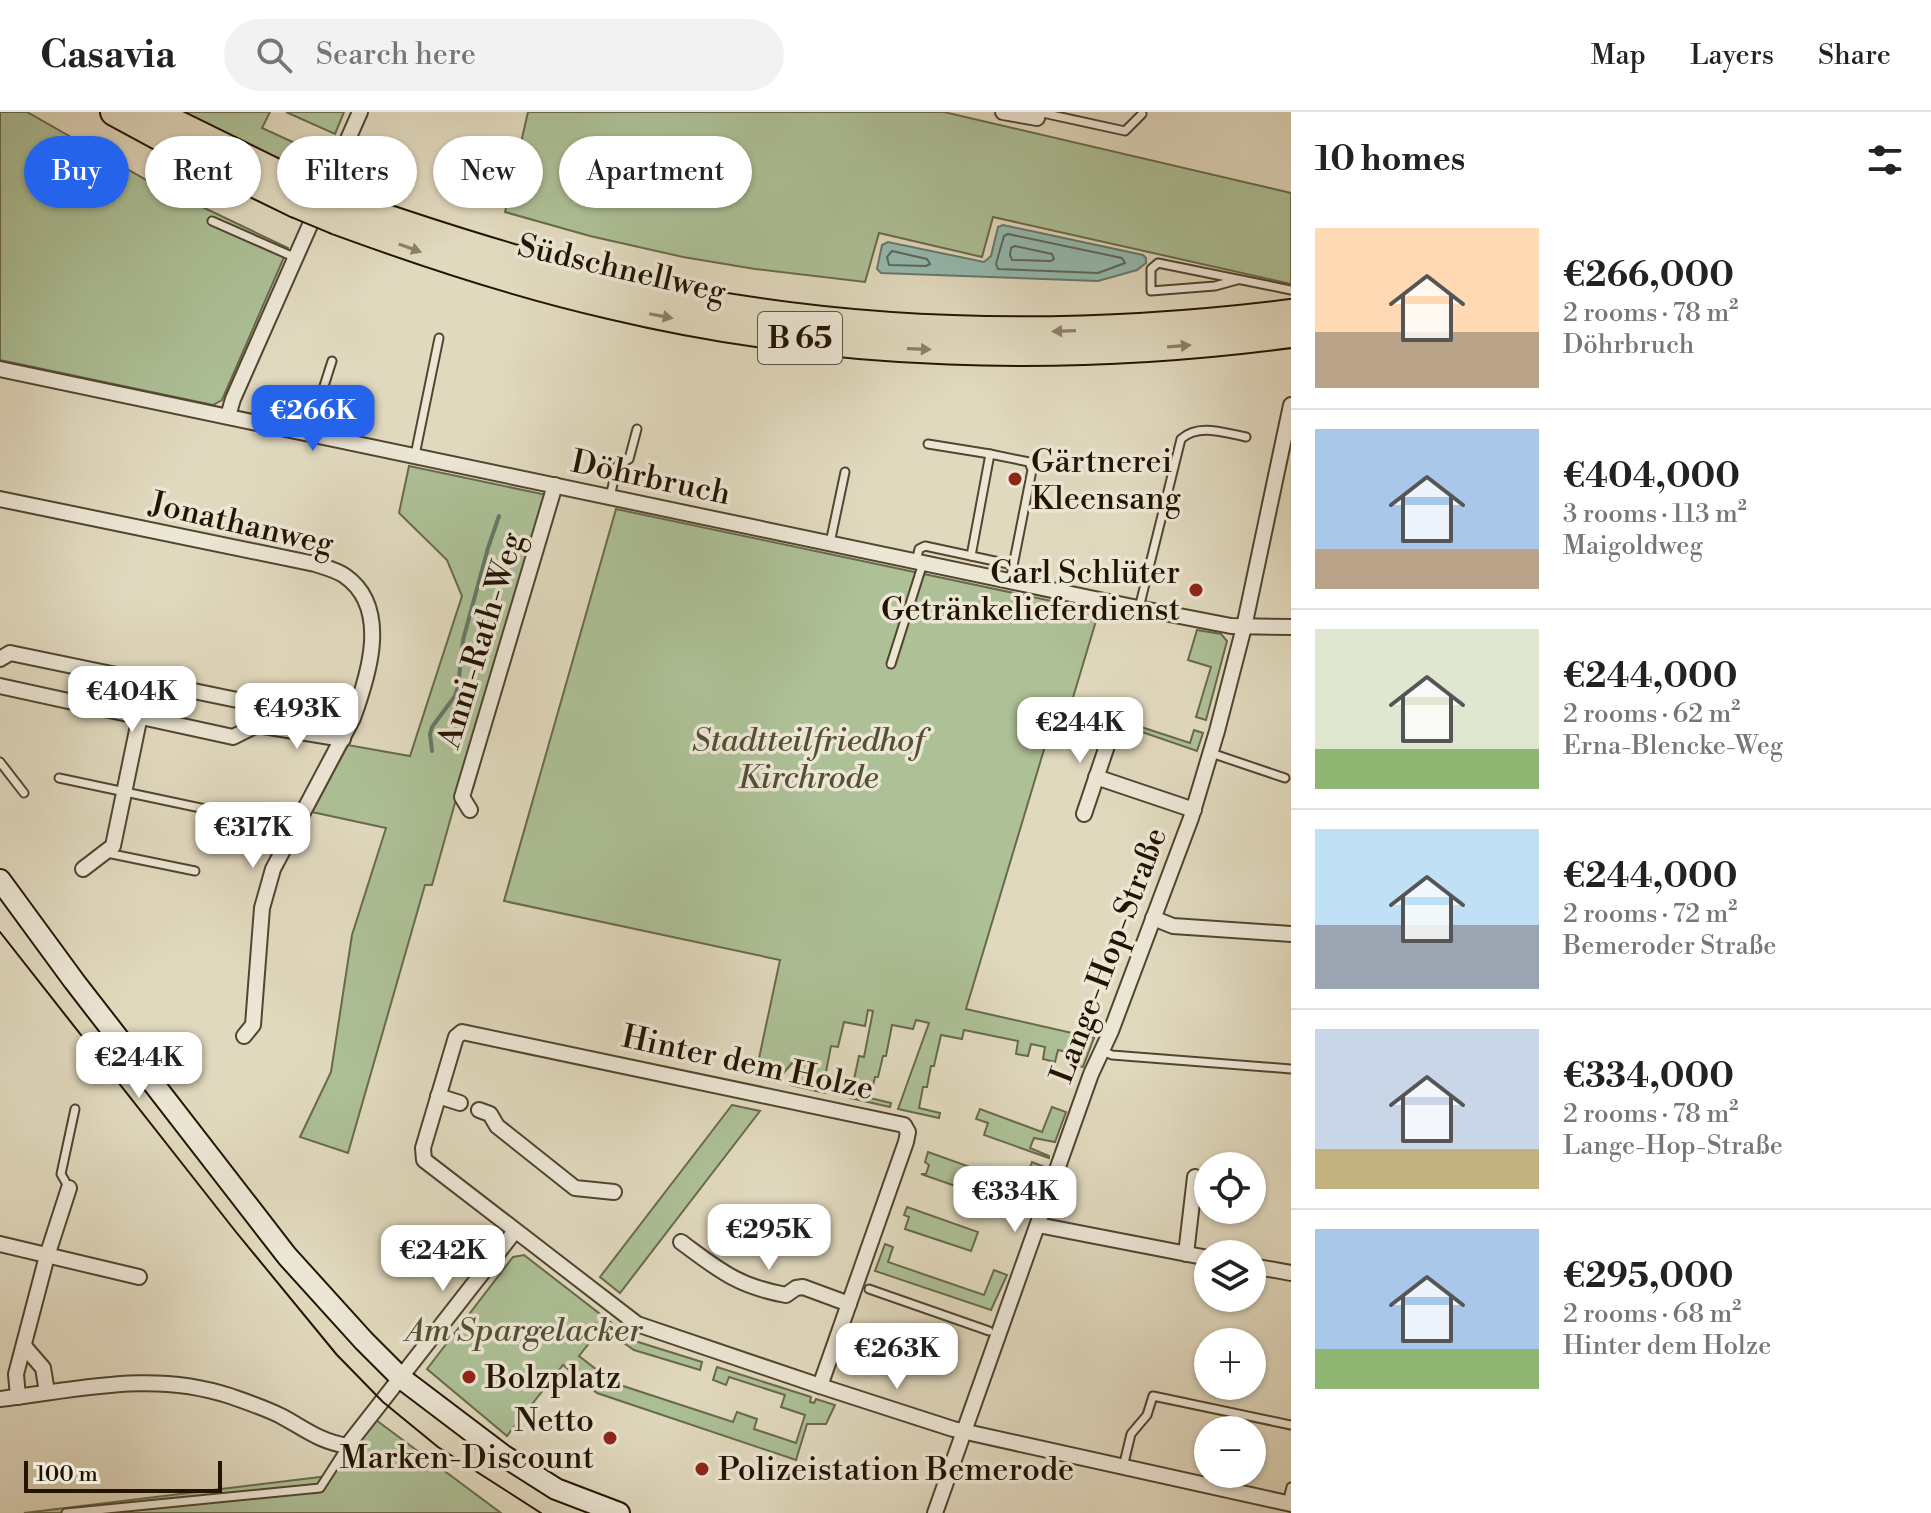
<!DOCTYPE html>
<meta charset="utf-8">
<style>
body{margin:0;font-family:"Libre Bodoni",serif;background:#f2f2f2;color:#222;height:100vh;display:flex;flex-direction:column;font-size:30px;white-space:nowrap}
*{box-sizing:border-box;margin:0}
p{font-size:26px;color:#767676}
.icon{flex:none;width:44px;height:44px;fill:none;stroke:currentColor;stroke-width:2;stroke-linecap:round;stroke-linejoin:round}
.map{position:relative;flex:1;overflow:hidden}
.panel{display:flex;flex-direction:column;background:#fff;width:640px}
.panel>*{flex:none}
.top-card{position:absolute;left:24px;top:24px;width:760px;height:72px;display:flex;gap:16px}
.tools{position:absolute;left:1194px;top:1040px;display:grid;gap:16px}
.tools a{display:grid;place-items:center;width:72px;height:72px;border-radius:50%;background:#fff;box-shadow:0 2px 6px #0004;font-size:40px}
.scale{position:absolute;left:24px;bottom:20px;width:198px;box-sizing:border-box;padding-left:8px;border:4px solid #231400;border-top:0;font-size:22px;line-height:28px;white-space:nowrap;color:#231400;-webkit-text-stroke:6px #ece6d5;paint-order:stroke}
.price{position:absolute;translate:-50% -68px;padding:0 18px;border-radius:16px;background:#fff;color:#222;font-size:26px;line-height:52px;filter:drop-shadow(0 2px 4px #0008)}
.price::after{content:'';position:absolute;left:50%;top:48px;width:24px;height:18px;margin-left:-12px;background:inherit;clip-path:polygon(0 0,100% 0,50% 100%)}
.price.selected{background:#2563eb;color:#fff}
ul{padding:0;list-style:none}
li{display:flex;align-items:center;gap:24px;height:200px;padding:0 24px}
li+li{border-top:2px solid #e0e0e0}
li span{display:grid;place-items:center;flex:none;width:224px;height:160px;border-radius:0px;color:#555}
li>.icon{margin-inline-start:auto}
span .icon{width:96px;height:96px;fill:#fffc;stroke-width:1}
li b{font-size:34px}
h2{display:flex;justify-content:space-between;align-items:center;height:96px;padding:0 24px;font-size:34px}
.chip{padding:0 28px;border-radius:36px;background:#fff;box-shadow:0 2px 6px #0004;font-size:28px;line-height:72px}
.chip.selected{background:#2563eb;color:#fff}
header{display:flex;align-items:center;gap:48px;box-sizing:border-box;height:112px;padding:0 40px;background:#fff;border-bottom:2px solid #e0e0e0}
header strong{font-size:38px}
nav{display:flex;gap:44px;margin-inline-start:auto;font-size:28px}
.search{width:560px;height:72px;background:#f2f2f2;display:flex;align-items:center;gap:20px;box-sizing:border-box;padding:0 28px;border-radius:44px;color:#767676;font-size:30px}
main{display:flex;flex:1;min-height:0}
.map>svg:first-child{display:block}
</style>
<header>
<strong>Casavia</strong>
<div class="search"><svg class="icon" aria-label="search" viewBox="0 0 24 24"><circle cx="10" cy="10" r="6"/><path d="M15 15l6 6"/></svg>Search here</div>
<nav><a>Map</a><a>Layers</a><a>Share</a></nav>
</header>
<main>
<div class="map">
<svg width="1291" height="1401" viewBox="0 0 1291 1401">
<rect width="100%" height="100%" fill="#e1d9be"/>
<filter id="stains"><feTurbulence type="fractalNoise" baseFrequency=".0025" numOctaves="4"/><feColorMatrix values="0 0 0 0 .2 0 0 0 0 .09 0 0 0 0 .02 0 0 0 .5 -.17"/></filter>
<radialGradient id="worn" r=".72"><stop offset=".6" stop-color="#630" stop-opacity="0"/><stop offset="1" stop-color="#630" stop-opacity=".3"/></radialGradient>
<g fill="#adc096" stroke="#686a4b" stroke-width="2">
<polygon points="0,0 27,0 150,70 288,136 222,288 213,293 0,248"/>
<polygon points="175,0 270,0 262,16 310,38 319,33 333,44 322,69"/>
<polygon points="286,0 344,0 335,22"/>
<polygon points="528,0 944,0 1291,81 1291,172 993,105 982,145 879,121 865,170 755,157 683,145 590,124 505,100"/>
<polygon points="409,354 556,385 473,676 460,673 432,773 425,773 348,1041 300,1025 331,960 352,823 386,716 312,700 348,633 410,644 462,484 447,448 399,401"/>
<polygon points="616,397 1099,499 1071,592 1190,631 1194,618 1203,621 1197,639 1058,591 966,897 1094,926 1083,955 1070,953 1072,941 1058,938 1055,950 1043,947 1045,935 1031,932 1028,944 1016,942 1018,929 964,918 962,927 941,923 934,954 931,954 927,975 923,975 919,996 940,1001 939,1006 898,997 929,911 916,908 913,917 892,913 886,944 883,944 878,965 875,965 870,986 891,991 890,995 850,986 859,944 864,945 873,899 868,898 865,914 844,910 838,935 831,934 824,970 827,971 825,981 790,973 801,959 792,951 776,970 755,965 780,848 504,789"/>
<polygon points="1197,518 1221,522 1227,529 1206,608 1196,605 1211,555 1188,548"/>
<polygon points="732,993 760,999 620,1181 600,1165"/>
<polygon points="1052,995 1066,1000 1055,1030 1034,1026 1030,1036 1049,1044 1049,1046 984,1023 988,1011 976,1007 980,997 1042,1020"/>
<polygon points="928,1040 1023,1074 1032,1050 1045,1055 1033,1088 989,1072 984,1084 921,1062 926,1062 929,1053 925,1050"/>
<polygon points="907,1095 978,1120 971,1139 905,1117 909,1105 904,1103"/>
<polygon points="885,1132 893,1135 888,1150 984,1183 994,1158 1007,1163 991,1198 875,1159"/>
<polygon points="524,1143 635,1229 702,1250 700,1258 634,1238 595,1211 584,1225 590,1230 579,1244 614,1271 733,1310 737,1300 757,1307 754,1317 796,1331 805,1303 781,1295 785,1283 729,1265 726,1273 713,1268 717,1255 811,1285 810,1290 814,1291 816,1287 835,1293 826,1312 807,1312 796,1348 597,1281 563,1253 507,1324 427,1257 513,1145"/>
<polygon points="372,1305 501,1401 24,1401 328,1364"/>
</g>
<polygon fill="#94bab0" stroke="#67786a" stroke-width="2" points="1003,113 1143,143 1146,146 1146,151 1137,158 1098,169 881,161 877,157 882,133 888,130 984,150 991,144 998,115"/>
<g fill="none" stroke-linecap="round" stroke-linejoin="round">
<g stroke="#5c6758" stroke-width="2">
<polygon points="1008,122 1122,146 1125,151 1098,161 998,157 996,152 1004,124"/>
<polygon points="1015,134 1052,142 1054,147 1051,149 1012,148 1010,143 1011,136"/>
<polygon points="892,139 927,147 930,152 926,154 889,153 887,145"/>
</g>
<polyline stroke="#67786a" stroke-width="4" points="432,639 430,622 432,615 455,584 458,575 463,528 488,436 499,404"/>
<g stroke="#524530" stroke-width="11">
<g id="lane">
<polyline points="1038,0 1125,19 1142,2"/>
<polyline points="212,109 296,146"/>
<polyline points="1237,168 1215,174 1151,179 1151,157 1158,151 1291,178"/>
<polyline points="309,321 332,249"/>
<polyline points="928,332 990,342"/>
<polyline points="415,343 439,226"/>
<polyline points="610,385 617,354 629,347 637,317"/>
<polyline points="830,431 845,360"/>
<polyline points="971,444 990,342 1029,350 1032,358 1010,469"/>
<polyline points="916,449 919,437 925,434 1013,453"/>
<path d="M1139,496L1181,327C1199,311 1224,321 1246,325"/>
<polyline points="891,552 923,451"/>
<polyline points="1211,641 1285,666"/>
<polyline points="0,650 24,681"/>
<polyline points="59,666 210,698"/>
<polyline points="107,741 195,759"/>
<polyline points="1102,939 1112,943 1291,957"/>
<polyline points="69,1076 61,1062 75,997"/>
<polyline points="869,1177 989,1219"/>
<polyline points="1123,1355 1131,1322 1147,1303 1153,1284 1291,1313"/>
<polyline points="1287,1391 1291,1375"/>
<polyline points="66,1401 320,1376 347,1334"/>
</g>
</g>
<g stroke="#524530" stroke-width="18">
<g id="street">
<polyline points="1003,0 1037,6 1038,0"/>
<polyline points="0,257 1128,494 1231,514 1291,515"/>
<polyline points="228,304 233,287 360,0"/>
<path d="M0,387L315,452C324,455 337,458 345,464C391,496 368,565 353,606L273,757L262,796L253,913L244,924"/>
<polyline points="0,547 10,541 242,589 257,613"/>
<polyline points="0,574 233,625 257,613 343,627"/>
<polyline points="1096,665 1194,698"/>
<polyline points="470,698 462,685 555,373"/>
<polyline points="1084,702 1113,616"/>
<polyline points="83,757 113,734 147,570"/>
<polyline points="1153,806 1173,814 1291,822"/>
<polygon points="462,920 904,1013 908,1020 906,1030 820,1274 637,1212 424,1048 423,1036 456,925"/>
<polyline points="438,984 460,991"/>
<polyline points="479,998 490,1002 497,1014 575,1076 614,1080"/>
<polyline points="1038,1113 1208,1146"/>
<path d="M681,1130C719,1158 737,1174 786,1183L796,1176L803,1175L849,1192"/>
<polyline points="0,1132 139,1165"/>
<polyline points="1186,1142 1195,1065"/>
<polyline points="1252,1154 1291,1161"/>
<polyline points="24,1234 43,1256 47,1280"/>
<polyline points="820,1274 953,1317 1291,1392"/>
<polyline points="18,1285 16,1262 47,1144 69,1076"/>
<path d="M0,1287C78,1278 152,1258 230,1284C247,1290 265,1296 281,1304C307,1318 317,1328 347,1334L515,1119"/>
<polyline points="935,1401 1091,962 1111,919 1191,706 1217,619 1244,515 1291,293"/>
</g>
</g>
<g stroke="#231400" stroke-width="24">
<polyline id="secondary" points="0,768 74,869 287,1144 364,1229 401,1266 504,1344 556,1377 619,1401"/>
</g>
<g stroke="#231400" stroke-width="30">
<g id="highway">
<polyline points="114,0 175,33 296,92"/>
<polyline points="153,0 303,74"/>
<path d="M342,91C455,130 569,166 687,188C887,226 1090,226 1291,201"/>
<path d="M337,109C427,142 517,172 610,193C832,246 1065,252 1291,222"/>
</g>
</g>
<use href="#lane" stroke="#ece6d5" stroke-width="7"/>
<use href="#street" stroke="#ece6d5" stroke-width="14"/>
<use href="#secondary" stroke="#ece6d5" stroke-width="20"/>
<use href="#highway" stroke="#e1d9be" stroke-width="26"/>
<polyline stroke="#231400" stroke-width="2" points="0,820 236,1120 337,1243 383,1290 438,1335 541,1401"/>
<g stroke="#231400" stroke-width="30" stroke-linecap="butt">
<g id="highway-bridge">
<polyline points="303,74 342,91"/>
<polyline points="296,92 337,109"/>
</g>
</g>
<use href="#highway-bridge" stroke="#e1d9be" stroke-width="26"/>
</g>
<defs><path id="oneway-solid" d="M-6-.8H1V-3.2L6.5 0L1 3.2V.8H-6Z" transform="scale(2)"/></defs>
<g fill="#8c8068">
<use href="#oneway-solid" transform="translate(410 136) rotate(20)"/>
<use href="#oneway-solid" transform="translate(661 204) rotate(11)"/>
<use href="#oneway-solid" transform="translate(1064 219) rotate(178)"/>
<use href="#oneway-solid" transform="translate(1179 234) rotate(-4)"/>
<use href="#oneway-solid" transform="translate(919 237) rotate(2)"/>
</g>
<g fill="#8f2418" stroke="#ece6d5" stroke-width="3">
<circle cx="1015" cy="367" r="8"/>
<circle cx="1196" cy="478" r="8"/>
<circle cx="469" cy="1265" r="8"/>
<circle cx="610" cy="1326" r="8"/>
<circle cx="702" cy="1357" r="8"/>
</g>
<g text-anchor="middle" stroke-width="7" stroke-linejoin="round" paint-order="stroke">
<rect fill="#ece6d5" stroke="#5f5340" stroke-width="2" x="758" y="200" width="84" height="52" rx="6"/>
<g font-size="30" font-weight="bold" fill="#231400">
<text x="800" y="236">B 65</text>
</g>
<g font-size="32" fill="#231400" stroke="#ece6d5">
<text transform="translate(622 156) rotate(13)" y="11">Südschnellweg</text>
<text transform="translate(651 365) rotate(12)" y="11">Döhrbruch</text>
<text transform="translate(242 411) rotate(13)" y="11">Jonathanweg</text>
<text transform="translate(480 528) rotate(-73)" y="11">Anni-Rath-Weg</text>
<text transform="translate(1108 843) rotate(-69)" y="11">Lange-Hop-Straße</text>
<text transform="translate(748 950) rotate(12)" y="11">Hinter dem Holze</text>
</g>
<g font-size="32" fill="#231400" stroke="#ece6d5" text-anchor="start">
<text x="1031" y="360">Gärtnerei<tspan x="1031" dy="37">Kleensang</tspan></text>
<text x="1180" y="471" text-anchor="end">Carl Schlüter<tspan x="1180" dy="37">Getränkelieferdienst</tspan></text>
<text x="485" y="1276">Bolzplatz</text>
<text x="594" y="1319" text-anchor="end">Netto<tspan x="594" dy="37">Marken-Discount</tspan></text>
<text x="718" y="1368">Polizeistation Bemerode</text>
</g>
<g font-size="32" font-style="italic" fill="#535034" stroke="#ece6d5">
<text x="808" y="639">Stadtteilfriedhof<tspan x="808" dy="37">Kirchrode</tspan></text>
<text x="524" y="1229">Am Spargelacker</text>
</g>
</g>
<rect width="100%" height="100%" filter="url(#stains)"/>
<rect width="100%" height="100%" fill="url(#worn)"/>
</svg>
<div class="tools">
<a><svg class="icon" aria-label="locate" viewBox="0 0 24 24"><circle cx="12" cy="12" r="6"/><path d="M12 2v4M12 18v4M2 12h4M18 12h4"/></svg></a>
<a><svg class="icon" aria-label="layers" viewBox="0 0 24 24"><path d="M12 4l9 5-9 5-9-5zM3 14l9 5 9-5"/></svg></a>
<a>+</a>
<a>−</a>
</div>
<div class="scale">100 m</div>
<b class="price selected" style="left:313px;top:341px">€266K</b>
<b class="price" style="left:132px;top:622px">€404K</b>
<b class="price" style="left:297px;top:639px">€493K</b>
<b class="price" style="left:1080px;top:653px">€244K</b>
<b class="price" style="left:253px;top:758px">€317K</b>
<b class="price" style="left:139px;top:988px">€244K</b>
<b class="price" style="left:1015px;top:1122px">€334K</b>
<b class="price" style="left:769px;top:1160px">€295K</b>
<b class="price" style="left:443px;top:1181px">€242K</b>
<b class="price" style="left:897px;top:1279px">€263K</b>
<div class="top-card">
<a class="chip selected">Buy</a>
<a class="chip">Rent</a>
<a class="chip">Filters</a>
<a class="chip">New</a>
<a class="chip">Apartment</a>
</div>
</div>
<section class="panel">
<h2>10 homes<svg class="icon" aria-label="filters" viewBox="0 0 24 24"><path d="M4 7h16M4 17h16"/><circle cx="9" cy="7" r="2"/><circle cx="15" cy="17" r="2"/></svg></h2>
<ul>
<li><span style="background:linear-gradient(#ffd9b3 65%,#b9a48a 0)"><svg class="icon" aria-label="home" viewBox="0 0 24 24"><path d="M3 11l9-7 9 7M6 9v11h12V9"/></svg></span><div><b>€266,000</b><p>2 rooms · 78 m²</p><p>Döhrbruch</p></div></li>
<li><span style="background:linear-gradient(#a9c7e8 75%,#b9a48a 0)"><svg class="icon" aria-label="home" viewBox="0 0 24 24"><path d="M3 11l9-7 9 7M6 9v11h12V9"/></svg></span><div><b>€404,000</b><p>3 rooms · 113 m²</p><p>Maigoldweg</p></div></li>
<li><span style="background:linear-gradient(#dfe7d0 75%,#8fb573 0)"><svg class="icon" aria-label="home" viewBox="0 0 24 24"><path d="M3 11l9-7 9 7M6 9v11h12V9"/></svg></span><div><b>€244,000</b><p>2 rooms · 62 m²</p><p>Erna-Blencke-Weg</p></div></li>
<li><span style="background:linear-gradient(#bfe0f5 60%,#9aa5b1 0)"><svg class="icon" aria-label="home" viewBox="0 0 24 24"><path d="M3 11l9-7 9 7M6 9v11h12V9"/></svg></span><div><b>€244,000</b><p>2 rooms · 72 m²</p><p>Bemeroder Straße</p></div></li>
<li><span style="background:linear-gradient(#c9d6e8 75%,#c2b280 0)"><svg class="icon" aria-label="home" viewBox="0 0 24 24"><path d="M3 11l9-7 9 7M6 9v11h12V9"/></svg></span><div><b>€334,000</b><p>2 rooms · 78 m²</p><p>Lange-Hop-Straße</p></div></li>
<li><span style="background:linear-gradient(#a9c7e8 75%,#8fb573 0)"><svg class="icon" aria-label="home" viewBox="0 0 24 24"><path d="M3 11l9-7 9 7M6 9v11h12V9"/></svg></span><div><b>€295,000</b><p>2 rooms · 68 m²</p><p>Hinter dem Holze</p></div></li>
</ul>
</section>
</main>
